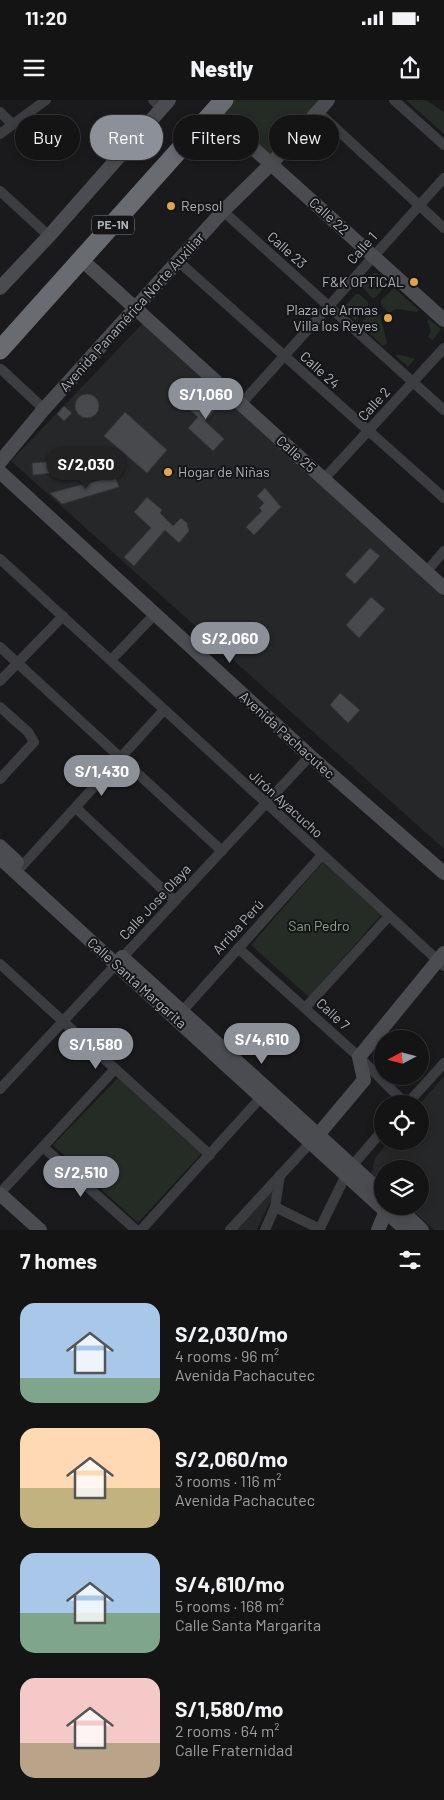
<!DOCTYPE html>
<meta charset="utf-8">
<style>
body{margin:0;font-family:Barlow,sans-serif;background:#1d1d1e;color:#f1f3f6;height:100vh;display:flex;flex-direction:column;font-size:19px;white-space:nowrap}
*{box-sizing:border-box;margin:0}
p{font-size:16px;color:#9d9ea0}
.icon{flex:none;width:28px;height:28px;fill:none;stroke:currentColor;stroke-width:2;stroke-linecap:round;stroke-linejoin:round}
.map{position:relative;height:1130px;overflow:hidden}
.drawer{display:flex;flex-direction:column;background:#141415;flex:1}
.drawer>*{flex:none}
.guide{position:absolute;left:15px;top:15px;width:415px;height:45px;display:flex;gap:10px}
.needle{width:32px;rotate:263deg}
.fabs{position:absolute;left:374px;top:930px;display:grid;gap:10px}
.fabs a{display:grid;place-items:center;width:55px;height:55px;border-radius:50%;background:#141415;box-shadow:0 2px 8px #0003,0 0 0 1px #333334;font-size:25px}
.price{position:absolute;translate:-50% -42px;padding:0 11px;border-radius:18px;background:#8c9099;color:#fff;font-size:16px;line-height:32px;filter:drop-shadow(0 1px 2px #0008)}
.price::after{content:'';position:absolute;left:50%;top:30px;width:15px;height:11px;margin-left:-8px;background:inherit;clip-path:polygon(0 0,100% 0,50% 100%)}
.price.active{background:#222;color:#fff}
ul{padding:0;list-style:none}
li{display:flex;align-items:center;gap:15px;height:125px;padding:0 20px}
li span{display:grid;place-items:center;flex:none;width:140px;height:100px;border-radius:15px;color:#555}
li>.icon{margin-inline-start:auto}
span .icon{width:60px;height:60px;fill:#fffc;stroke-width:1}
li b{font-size:21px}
h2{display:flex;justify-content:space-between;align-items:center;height:60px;padding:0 20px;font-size:21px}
.chip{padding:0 18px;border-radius:22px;background:#141415;box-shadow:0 2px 8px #0003,0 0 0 1px #333334;font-size:18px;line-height:45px}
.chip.active{background:#8c9099;color:#fff}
.status{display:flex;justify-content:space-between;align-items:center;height:35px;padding:0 25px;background:#141415;direction:ltr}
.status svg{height:14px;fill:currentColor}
header{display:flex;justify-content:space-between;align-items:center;height:65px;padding:0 20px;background:#141415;font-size:22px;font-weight:800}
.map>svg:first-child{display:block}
</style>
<div class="status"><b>11:20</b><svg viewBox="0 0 49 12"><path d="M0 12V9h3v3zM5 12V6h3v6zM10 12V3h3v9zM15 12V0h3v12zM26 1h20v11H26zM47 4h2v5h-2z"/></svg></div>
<header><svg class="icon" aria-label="menu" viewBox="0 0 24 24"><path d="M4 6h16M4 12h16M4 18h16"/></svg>Nestly<svg class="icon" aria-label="share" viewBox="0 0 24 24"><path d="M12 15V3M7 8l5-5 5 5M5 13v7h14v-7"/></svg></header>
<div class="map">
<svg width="444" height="1130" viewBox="0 0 444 1130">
<rect width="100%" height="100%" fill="#1a1a1c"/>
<g fill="#262729">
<polygon points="143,223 444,497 444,749 11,361"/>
<polygon points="444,976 444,1130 434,1130 408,1106 420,1106 420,1069 382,1069 382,1084 371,1074 375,1058 389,1041 420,1041 420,1004"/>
<polygon points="271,1091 273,1095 257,1130 236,1130"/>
</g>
<g fill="#252c25">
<polygon points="230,0 320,0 272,57 219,12"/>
<polygon points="406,0 426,0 444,12 444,34"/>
<polygon points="374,173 377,173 388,183 376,197 372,198 362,186"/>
<polygon points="394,188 419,210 417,212 396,209 389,213 381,205 381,200"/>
<polygon points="356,194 359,194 368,202 368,207 355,221 344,207"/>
<polygon points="371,211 376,211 380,214 387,243 383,246 360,224"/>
<polygon points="429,219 441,229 433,240 428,237 431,231 427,221"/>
<polygon points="397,254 415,259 408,267 396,256"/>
<polygon points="323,762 381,815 309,897 251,845"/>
<polygon points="118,978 201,1054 138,1123 53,1045"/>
</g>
<g fill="#47494c" stroke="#353538">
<polygon points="210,288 222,302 205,321 224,339 213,351 188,328 198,317 190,310"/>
<circle cx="87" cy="306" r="12"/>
<polygon points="64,306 72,313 64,321 57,314"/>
<polygon points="125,312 167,350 147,373 104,336"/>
<polygon points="109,357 113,367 33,375 32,363"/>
<polygon points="115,376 119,387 62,404 50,393"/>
<polygon points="265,388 281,407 254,435 246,427 262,411 259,408 264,403 257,396"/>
<polygon points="147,397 162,410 160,413 173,426 181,418 187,423 189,431 179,443 165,430 134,466 124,457 151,428 134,412"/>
<polygon points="370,448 380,456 355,484 345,475"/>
<polygon points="371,497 385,509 359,538 346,525"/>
<polygon points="340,593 360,610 348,623 330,605"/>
</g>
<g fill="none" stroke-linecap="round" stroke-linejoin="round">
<g stroke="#3c3d41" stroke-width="10">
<polyline points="153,0 161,9"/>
<polyline points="394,0 444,45"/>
<polyline points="0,12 12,24"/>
<polyline points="318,12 444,128"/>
<polyline points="0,34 46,0"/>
<polyline points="0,91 49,136"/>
<polyline points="223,111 444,310"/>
<polyline points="178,161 444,398"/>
<polyline points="1,269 44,309"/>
<polyline points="241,304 444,78"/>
<polyline points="324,379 444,248"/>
<polyline points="0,459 444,866"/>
<polyline points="426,472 444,451"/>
<polyline points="0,547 222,751"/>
<polyline points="111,560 154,515"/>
<polyline points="0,581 63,516"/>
<polyline points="0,607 28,632 34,642 0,679"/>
<polyline points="76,708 175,801"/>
<polyline points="22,766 163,611"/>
<polyline points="238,848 359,957 406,1004"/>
<polyline points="0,864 210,1055"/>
<polyline points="306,907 389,816"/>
<polyline points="178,916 322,755"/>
<polyline points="0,989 310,656"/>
<polyline points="407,1004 444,963"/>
<polyline points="43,1047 136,1130"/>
<polyline points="352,1066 382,1031"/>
<polyline points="0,1093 114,970"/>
<polyline points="275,1107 320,1129"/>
<polyline points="141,1130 264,994"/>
<polyline points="230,1130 310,1043"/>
<polyline points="265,1130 275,1107 280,1075"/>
<polyline points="319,1130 346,1075"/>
</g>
<g stroke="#4a4c51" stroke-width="14">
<polyline points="213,12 444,220"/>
<polyline points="82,160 444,488"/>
<polyline points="0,188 49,136 169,0"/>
<polyline points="0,362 44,309 223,111 271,64 328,0"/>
<polyline points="0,372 310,656 444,773"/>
<polyline points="0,746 17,762"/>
<polyline points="0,758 406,1130"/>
<polyline points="122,857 382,1093"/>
<polyline points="312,1042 364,980 359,957 444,853"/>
<polyline points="0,1094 40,1130"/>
<polyline points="397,1106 422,1130"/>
<polyline points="378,1130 388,1106"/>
</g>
<polyline stroke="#686b71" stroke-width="19" points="0,250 224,0"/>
</g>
<g fill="#dfa550" stroke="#151517" stroke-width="2">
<circle cx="171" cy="106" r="5"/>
<circle cx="414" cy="182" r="5"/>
<circle cx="388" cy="218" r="5"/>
<circle cx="168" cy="372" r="5"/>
</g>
<g text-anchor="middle" stroke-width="4" stroke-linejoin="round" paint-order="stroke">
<rect fill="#151517" stroke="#808489" stroke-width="1" x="92" y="115.5" width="42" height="19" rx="4"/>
<g font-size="12" font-weight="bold" fill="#aeb3ba">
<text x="113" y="129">PE-1N</text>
</g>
<g font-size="14" fill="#aeb3ba" stroke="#151517" text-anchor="start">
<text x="181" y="111">Repsol</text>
<text x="404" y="187" text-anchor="end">F&amp;K OPTICAL</text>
<text x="378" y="215" text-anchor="end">Plaza de Armas<tspan x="378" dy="16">Villa los Reyes</tspan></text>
<text x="178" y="377">Hogar de Niñas</text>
</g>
<g font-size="14" fill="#aeb3ba" stroke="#151517">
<text transform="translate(329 116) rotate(42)" y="5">Calle 22</text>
<text transform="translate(362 148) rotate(-48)" y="5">Calle 1</text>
<text transform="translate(287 150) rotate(42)" y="5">Calle 23</text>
<text transform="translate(132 212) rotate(-48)" y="5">Avenida Panamérica Norte Auxiliar</text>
<text transform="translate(320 270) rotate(42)" y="5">Calle 24</text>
<text transform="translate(374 304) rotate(-48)" y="5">Calle 2</text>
<text transform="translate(296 354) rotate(42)" y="5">Calle 25</text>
<text transform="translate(287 635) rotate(42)" y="5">Avenida Pachacutec</text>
<text transform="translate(286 704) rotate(42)" y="5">Jirón Ayacucho</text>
<text transform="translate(155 802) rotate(-47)" y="5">Calle Jose Olaya</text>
<text transform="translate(238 827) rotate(-48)" y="5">Arriba Perú</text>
<text transform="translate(137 883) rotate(42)" y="5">Calle Santa Margarita</text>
<text transform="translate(333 914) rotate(43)" y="5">Calle 7</text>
</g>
<g font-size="14" fill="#88a388" stroke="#151517">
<text x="319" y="831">San Pedro</text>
</g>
</g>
</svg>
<div class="fabs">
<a><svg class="needle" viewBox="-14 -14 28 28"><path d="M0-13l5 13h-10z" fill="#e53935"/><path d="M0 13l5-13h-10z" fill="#9d9ea0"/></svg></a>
<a><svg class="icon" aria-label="locate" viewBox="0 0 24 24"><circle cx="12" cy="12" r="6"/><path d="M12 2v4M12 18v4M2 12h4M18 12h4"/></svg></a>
<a><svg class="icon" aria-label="layers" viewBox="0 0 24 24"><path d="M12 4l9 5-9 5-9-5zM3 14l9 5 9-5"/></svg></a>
</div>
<b class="price" style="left:206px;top:320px">S/1,060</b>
<b class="price active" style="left:86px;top:390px">S/2,030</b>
<b class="price" style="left:230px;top:564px">S/2,060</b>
<b class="price" style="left:102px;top:697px">S/1,430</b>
<b class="price" style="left:262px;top:965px">S/4,610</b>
<b class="price" style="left:96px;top:970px">S/1,580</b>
<b class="price" style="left:81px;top:1098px">S/2,510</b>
<div class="guide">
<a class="chip">Buy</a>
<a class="chip active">Rent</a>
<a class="chip">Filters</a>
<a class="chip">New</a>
</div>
</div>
<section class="drawer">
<h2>7 homes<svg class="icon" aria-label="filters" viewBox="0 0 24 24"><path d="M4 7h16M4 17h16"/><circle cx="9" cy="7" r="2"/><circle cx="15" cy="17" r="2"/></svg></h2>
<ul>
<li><span style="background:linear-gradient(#a9c7e8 75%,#7fa58c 0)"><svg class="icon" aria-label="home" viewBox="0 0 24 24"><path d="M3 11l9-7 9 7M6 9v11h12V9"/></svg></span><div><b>S/2,030/mo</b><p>4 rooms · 96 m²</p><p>Avenida Pachacutec</p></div></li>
<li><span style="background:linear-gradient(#ffd9b3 60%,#c2b280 0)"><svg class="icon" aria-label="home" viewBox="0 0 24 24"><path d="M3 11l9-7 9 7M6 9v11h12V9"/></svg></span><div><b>S/2,060/mo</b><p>3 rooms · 116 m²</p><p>Avenida Pachacutec</p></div></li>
<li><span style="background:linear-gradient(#a9c7e8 60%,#7fa58c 0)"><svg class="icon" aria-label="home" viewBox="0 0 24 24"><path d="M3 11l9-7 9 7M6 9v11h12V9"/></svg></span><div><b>S/4,610/mo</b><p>5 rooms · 168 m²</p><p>Calle Santa Margarita</p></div></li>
<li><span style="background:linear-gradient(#f6c9c9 65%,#b9a48a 0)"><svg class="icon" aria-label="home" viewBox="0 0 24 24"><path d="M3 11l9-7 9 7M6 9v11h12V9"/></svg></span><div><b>S/1,580/mo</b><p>2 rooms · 64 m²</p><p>Calle Fraternidad</p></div></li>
</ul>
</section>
